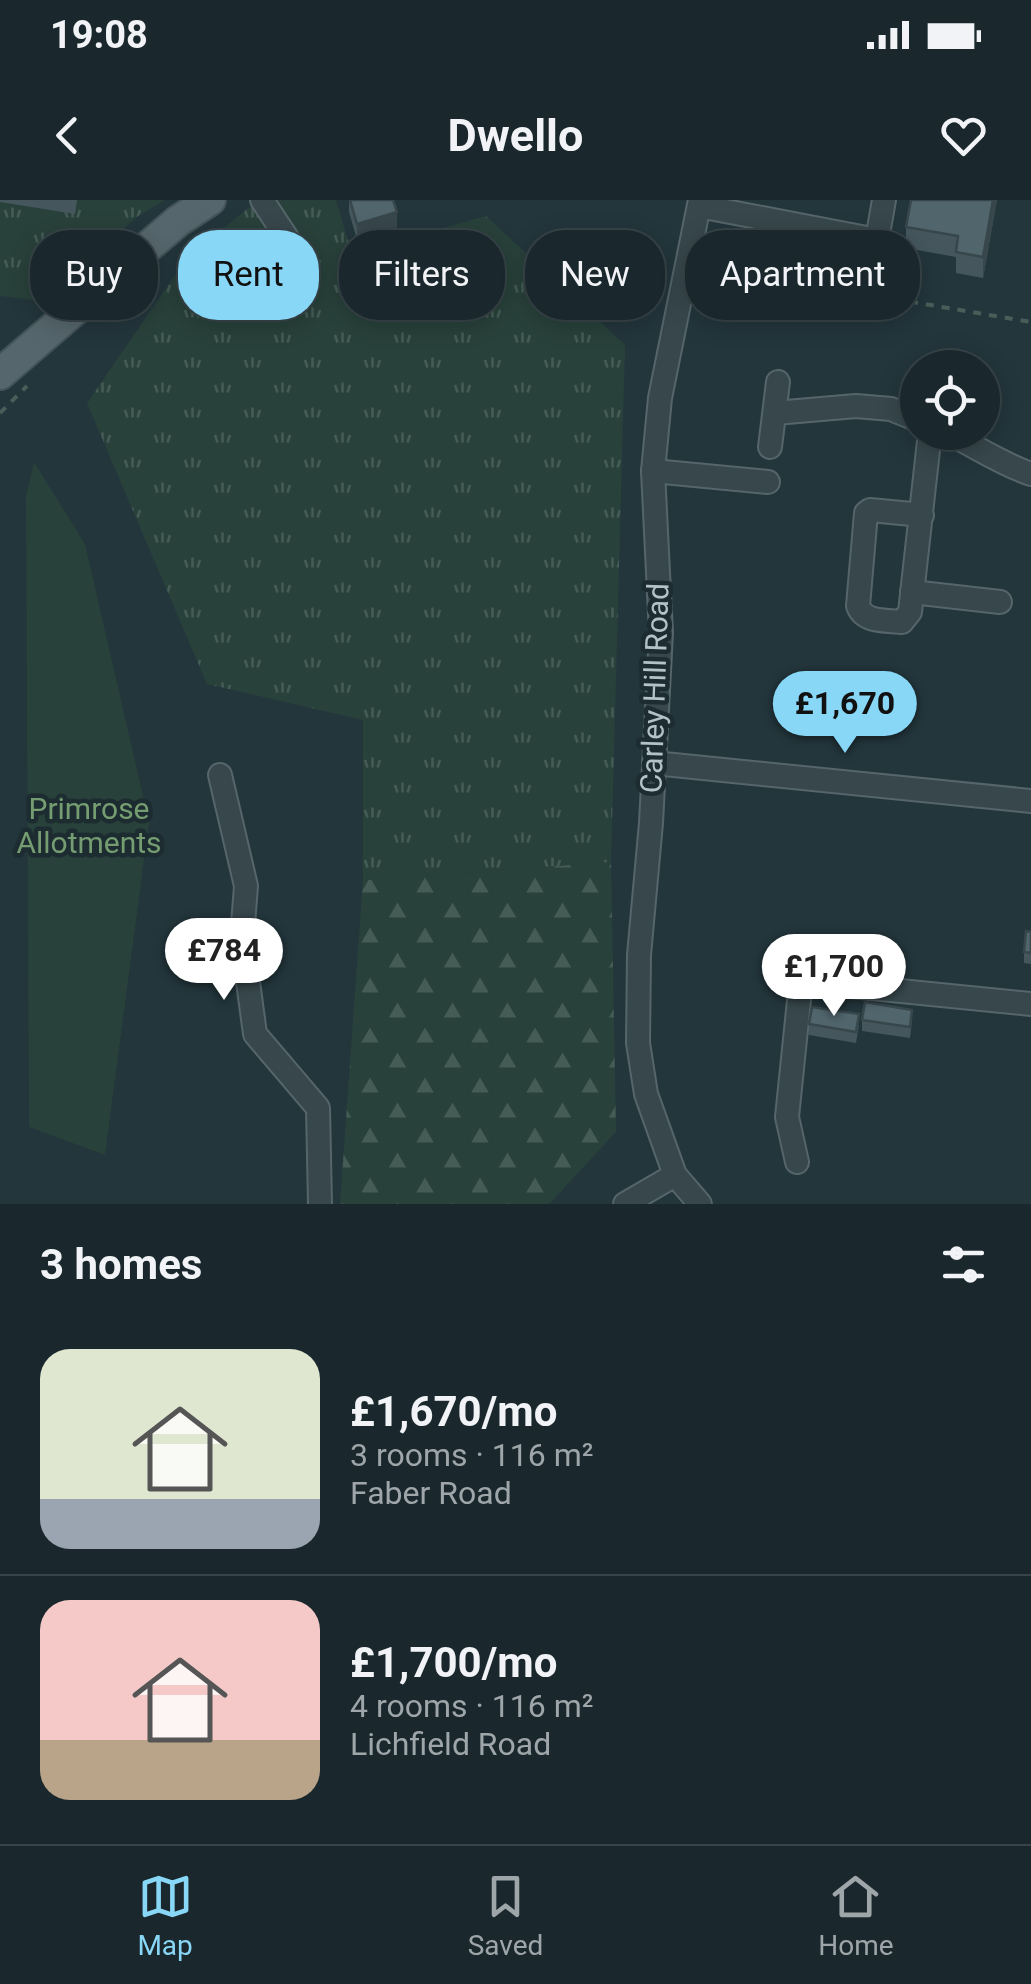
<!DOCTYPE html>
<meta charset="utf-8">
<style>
body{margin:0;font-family:Roboto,sans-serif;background:#273439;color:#f1f3f6;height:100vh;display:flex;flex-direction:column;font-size:38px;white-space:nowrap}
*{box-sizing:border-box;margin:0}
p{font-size:32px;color:#9fa6aa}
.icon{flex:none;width:55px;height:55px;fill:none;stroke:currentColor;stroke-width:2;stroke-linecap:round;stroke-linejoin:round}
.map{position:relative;height:1004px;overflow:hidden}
.side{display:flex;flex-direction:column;background:#1a282d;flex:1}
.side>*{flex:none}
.hud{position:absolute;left:30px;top:30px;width:972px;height:90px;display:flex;gap:20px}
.tools{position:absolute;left:900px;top:150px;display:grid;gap:20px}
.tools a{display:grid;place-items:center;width:100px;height:100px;border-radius:50%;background:#1a282d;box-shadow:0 5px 25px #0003,0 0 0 2px #384449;font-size:50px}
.price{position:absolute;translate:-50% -85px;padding:0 22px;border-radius:35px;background:#fff;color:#222;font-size:32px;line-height:65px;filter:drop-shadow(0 2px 5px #0008)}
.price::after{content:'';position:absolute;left:50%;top:60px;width:30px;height:22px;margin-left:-15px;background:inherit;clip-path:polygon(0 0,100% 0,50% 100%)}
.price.selected{background:#88d7f7;color:#111}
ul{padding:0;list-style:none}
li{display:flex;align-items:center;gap:30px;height:250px;padding:0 40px}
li+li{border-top:2px solid #384449}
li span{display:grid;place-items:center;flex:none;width:280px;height:200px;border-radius:30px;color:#555}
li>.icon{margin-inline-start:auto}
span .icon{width:120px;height:120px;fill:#fffc;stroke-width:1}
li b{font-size:42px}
h2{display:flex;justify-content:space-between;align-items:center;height:120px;padding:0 40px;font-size:42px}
.chip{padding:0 35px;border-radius:40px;background:#1a282d;box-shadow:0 5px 25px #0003,0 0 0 2px #384449;font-size:35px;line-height:90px}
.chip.selected{background:#88d7f7;color:#111}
.status{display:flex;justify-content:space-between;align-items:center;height:70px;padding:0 50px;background:#1a282d;direction:ltr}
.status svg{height:28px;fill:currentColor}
header{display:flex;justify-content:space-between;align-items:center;height:130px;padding:0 40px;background:#1a282d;font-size:45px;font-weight:700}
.tab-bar{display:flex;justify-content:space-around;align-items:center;height:140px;border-top:2px solid #384449;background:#1a282d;font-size:28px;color:#9fa6aa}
.tab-bar a{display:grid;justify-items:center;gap:5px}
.tab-bar .selected{color:#88d7f7}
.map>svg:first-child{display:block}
</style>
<div class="status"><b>19:08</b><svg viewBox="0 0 49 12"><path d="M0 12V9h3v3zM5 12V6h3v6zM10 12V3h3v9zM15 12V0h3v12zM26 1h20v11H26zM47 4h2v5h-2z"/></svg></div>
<header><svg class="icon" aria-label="back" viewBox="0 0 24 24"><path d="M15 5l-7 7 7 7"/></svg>Dwello<svg class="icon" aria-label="heart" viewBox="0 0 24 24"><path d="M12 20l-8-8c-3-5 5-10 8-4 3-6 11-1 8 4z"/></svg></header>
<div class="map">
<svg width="1031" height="1004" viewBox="0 0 1031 1004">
<defs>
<pattern id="forest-firs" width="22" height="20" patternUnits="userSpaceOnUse" patternTransform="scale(2.5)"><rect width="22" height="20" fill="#28413a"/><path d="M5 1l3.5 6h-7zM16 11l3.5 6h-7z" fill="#455b55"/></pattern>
<pattern id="park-tufts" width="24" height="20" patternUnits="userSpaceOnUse" patternTransform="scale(2.5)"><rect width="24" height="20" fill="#28413a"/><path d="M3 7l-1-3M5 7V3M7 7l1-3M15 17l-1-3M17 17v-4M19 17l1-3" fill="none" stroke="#455b55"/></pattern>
</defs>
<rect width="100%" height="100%" fill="#23363c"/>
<polygon fill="#28413a" points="34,262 85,344 149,622 105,955 29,927 26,296"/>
<polygon fill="url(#forest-firs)" points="611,662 616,932 549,1004 340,1004 363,680"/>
<g fill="url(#park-tufts)">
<polygon points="0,0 165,0 138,16 41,101 0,96"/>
<polygon points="258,0 336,0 352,54 486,16 625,145 611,662 363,680 363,520 207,484 87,203 187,58"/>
</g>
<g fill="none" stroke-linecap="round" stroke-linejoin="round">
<g stroke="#55656a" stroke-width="26">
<g id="minor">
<polyline points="262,0 287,38"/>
<polyline points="699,6 877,40 884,0"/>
<polyline points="775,213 856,206 891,209 918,220"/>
<path d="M945,232C974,245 1001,264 1031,274"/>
<polyline points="770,247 778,182"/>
<polyline points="653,271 768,282"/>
<path d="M922,315L870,310L866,313L858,406C864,423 887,420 902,422L910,412L930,232"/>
<polyline points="912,392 1000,402"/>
<polyline points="654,563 1031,601"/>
<polyline points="220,575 246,686 242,737 255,834 318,908 320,1004"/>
<polyline points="797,962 787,917 801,781 1031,804"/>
<polyline points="625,1004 675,975"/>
<polyline points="700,1004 675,975 646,894 638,843 639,755 651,623 661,433 653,271 660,198 700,0"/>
</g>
</g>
<g stroke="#435358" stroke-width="34">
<polyline id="major" points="0,174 178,21 210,0"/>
</g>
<g stroke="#475e59" stroke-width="4" stroke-dasharray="8 8" stroke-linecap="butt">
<polyline points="705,67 1031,122"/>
<polyline points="0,213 27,186"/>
</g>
<use href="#minor" stroke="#37474c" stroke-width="22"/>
<use href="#major" stroke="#55666c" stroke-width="30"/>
</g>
<g fill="#45575d">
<polygon points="0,0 77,0 75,14 0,2"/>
<polygon points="349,0 393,0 397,28 357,40 349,12"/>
<polygon points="911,0 997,0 983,78 956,73 956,57 906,48 906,27"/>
<polygon points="1031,732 1031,764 1024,763 1024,752"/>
<polygon points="862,820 912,821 910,838 862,831"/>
<polygon points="809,824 859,825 856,843 809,835"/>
</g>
<g fill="#38474c">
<polygon points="993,0 997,0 983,78 983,57"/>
<polygon points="397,12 397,28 357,40 357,24"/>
</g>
<g fill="#50656c" stroke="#38474c" stroke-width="2.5">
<polygon points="350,0 393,0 397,12 357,24"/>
<polygon points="911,0 993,0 983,57 956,52 958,36 906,27"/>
<polygon points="1026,731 1031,732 1031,753 1024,752"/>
<polygon points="865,802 912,810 910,827 862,820"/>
<polygon points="812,807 859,814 856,832 809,824"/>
</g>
<g text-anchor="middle" stroke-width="9" stroke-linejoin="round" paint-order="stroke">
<g font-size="30" fill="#b2c2c8" stroke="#1c2c31">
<text transform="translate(655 488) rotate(-88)" y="10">Carley Hill Road</text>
</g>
<g font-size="30" fill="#759d71" stroke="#1c2c31">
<text x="89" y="619">Primrose<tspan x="89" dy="34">Allotments</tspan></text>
</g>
</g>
</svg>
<div class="tools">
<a><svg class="icon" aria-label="locate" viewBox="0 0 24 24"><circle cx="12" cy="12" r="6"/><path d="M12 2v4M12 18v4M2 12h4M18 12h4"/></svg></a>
</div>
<b class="price selected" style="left:845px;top:556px">£1,670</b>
<b class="price" style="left:224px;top:803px">£784</b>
<b class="price" style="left:834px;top:819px">£1,700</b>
<div class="hud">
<a class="chip">Buy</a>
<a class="chip selected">Rent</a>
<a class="chip">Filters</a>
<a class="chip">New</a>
<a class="chip">Apartment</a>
</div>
</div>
<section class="side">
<h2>3 homes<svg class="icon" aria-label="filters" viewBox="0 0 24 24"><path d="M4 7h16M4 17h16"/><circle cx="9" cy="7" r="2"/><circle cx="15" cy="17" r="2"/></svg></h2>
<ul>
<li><span style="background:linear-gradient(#dfe7d0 75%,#9aa5b1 0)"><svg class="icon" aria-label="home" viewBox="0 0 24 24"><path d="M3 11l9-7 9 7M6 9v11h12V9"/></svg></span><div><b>£1,670/mo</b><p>3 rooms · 116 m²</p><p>Faber Road</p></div></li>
<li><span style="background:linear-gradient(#f6c9c9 70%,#b9a48a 0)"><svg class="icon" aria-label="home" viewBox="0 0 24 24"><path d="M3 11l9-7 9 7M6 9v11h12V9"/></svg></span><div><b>£1,700/mo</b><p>4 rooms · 116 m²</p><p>Lichfield Road</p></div></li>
</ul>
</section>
<nav class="tab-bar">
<a class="selected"><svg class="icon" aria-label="map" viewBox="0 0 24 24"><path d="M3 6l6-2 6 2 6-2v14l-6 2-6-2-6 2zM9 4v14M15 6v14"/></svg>Map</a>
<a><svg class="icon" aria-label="saved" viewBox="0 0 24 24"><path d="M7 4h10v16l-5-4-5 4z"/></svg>Saved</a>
<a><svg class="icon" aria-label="home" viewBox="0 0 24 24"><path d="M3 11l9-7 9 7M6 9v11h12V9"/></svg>Home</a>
</nav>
